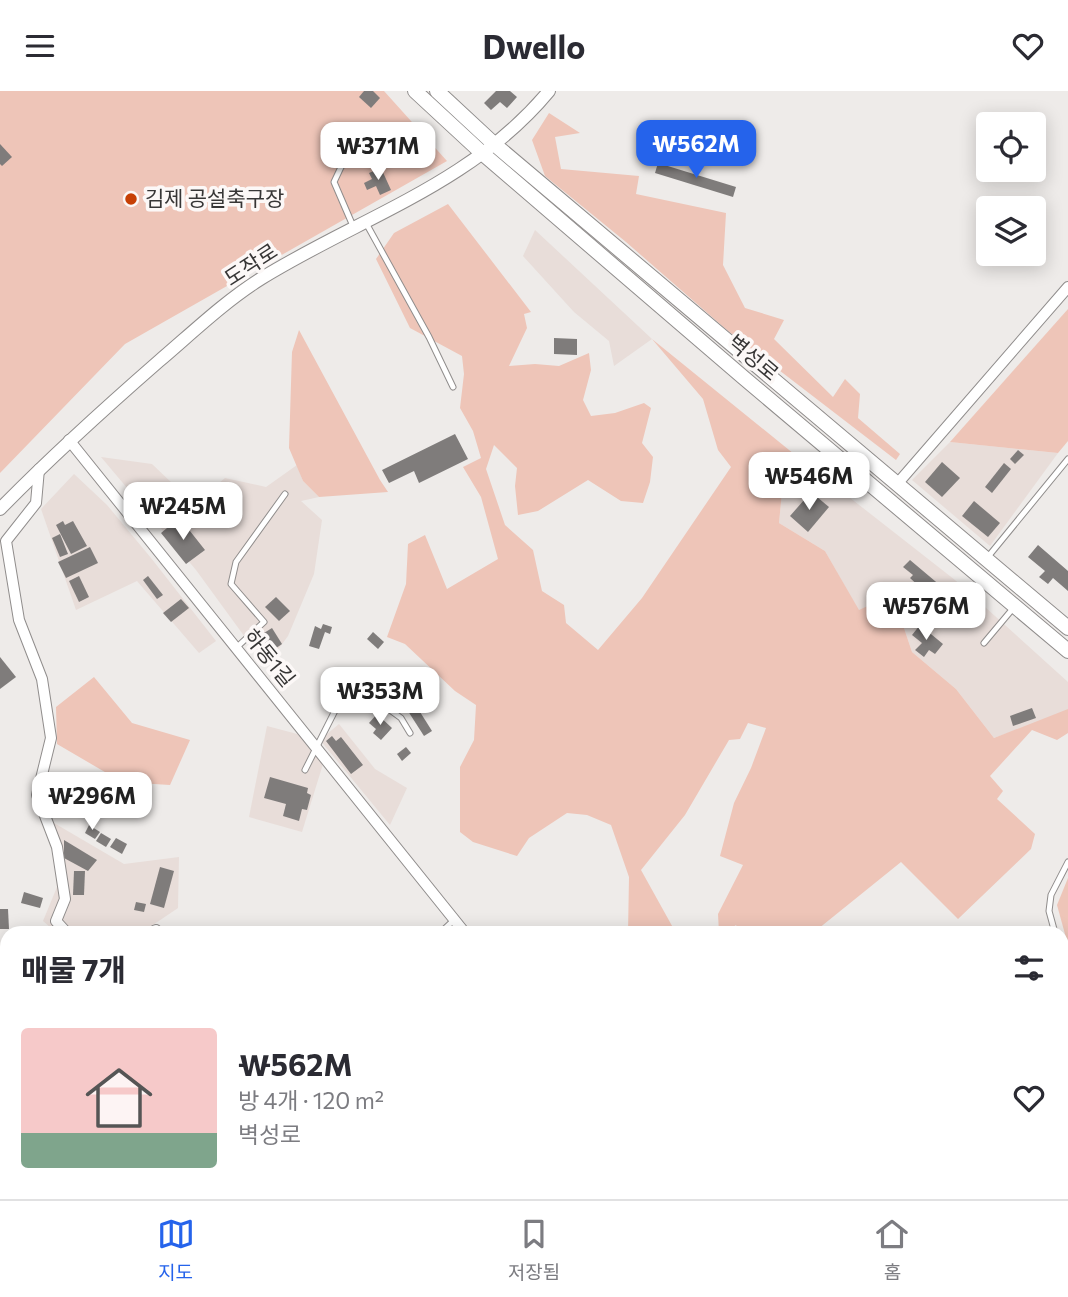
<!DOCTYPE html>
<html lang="ko">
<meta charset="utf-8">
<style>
body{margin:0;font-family:Commissioner,"Noto Sans KR",sans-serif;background:#f2f2f3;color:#2b2b33;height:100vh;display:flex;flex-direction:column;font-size:26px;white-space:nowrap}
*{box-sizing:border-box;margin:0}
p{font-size:23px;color:#7c7c81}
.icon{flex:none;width:38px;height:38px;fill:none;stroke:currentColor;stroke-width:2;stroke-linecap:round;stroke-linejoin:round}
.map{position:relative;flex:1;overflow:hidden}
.panel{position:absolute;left:0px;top:835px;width:1069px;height:275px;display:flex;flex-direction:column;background:#fff;border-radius:21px 21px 0 0;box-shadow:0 4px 18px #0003}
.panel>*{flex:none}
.tools{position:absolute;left:976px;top:21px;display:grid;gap:14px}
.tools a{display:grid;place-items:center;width:70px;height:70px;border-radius:7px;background:#fff;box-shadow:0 4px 18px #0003;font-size:35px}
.price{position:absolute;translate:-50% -60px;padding:0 16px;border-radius:14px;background:#fff;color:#222;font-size:23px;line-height:46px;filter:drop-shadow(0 2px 4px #0008)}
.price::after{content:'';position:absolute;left:50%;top:42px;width:21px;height:16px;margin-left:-10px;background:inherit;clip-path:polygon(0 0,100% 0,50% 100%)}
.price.active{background:#2563eb;color:#fff}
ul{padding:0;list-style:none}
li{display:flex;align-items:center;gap:21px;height:175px;padding:0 21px}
li span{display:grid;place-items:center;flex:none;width:196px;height:140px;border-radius:7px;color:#555}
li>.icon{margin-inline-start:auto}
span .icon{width:84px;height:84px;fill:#fffc;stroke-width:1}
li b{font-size:30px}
h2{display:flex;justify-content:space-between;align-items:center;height:84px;padding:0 21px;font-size:30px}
header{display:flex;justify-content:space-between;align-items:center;height:91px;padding:0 21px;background:#fff;font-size:32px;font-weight:700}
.tab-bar{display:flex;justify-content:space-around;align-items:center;height:98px;border-top:2px solid #e1e1e2;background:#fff;font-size:19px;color:#7c7c81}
.tab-bar a{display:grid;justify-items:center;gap:4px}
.tab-bar .active{color:#2563eb}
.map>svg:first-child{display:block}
</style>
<header><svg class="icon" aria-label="menu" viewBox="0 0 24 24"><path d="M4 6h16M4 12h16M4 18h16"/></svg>Dwello<svg class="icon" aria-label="heart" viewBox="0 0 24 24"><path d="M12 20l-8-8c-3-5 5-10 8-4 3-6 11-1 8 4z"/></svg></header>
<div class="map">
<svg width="1068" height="1108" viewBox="0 0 1068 1108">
<rect width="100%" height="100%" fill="#eeebe9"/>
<g fill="#e8ddd9">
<polygon points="535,139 652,248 614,275 609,250 574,221 523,165"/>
<polygon points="950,351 1058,362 990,455 912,389"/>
<polygon points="794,363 955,489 1068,591 1068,620 994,647 956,598 912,561 898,519 884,507 859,520 825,460 779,432 785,371"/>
<polygon points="101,366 152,373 194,413 225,387 266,396 297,374 303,390 319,406 301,410 322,429 314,483 288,545 266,575 196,479"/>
<polygon points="74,383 107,414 151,467 216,550 199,562 137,490 76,519 41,418"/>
<polygon points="339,633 375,678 407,697 390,734 320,649"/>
<polygon points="267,635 301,644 323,673 302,741 249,726"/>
<polygon points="54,732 124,773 179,766 178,817 141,842 57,842 43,830 57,796"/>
</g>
<g fill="#eec5b8">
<polygon points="0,0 384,0 447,70 125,253 0,382"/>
<polygon points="549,22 580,42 555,46 561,78 639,85 636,103 726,122 723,174 745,217 784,229 774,248 833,306 845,288 860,303 858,327 900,363 896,369 728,240 626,151 545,85 532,49"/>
<polygon points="448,113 531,221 524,223 527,237 509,275 535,273 559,275 589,262 591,279 583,309 591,325 615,322 644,312 651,317 642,352 653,366 650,391 643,412 621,410 588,389 538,420 518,424 515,395 517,377 494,354 486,378 505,434 533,459 542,500 564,514 566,532 598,559 642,507 731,376 718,359 703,308 652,248 794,363 785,371 779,432 825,460 859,519 885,507 896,517 879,535 898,519 912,561 956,598 994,647 1068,618 1068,642 1057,649 1032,639 990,685 1003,700 997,708 1035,743 1031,758 958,828 901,771 813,842 740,842 736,834 725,842 719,842 718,823 743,774 720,765 734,712 751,677 766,637 748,632 740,648 729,649 685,724 641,779 676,842 628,842 629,786 611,734 587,724 567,722 529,747 517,765 473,751 460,741 460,676 474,649 476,614 455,600 405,553 387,546 406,493 408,453 425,444 447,498 498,468 481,406 463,376 481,367 473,340 460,317 464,283 462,265 410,237 376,168 394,142"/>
<polygon points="1068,218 1068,350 1058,362 950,351"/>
<polygon points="299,239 380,389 388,401 319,406 303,390 289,357 292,261"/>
<polygon points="94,586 132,632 190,649 170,694 122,691 57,653 56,616"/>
<polygon points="1068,787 1068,854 1057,814"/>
<polygon points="1062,871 1068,877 1068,1043 1062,1042"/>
<polygon points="500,1103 603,1103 604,1108 500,1108"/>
<polygon points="628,1103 628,1102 744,1103 742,1108 630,1108"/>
</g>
<g fill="#7f7c7b">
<polygon points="364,0 373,0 380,7 371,17 359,6"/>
<polygon points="496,0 510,0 517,6 507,17 500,11 491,19 484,12"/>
<polygon points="0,53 12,66 2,75 0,73"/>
<polygon points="658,72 736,96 733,106 655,82"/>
<polygon points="381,77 391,99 380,104 376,95 367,99 364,92 372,88 369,82"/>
<polygon points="554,247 577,248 577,264 554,263"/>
<polygon points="455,343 468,368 419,392 414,380 389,392 382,379"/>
<polygon points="1018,359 1024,364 1015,373 1010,368"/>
<polygon points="942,371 960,387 942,406 925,391"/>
<polygon points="1004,372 1011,378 992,402 985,396"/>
<polygon points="811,401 829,416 808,441 790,425"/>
<polygon points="974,410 1000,432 988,446 962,425"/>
<polygon points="63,430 65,434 73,430 87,455 71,463 56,434"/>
<polygon points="173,432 177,437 181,434 184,437 186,435 205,459 186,473 161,442"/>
<polygon points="60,443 68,463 60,466 52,447"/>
<polygon points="1038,454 1068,480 1068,500 1053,487 1048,493 1039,486 1045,480 1028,466"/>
<polygon points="90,456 98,472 66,487 58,471"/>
<polygon points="910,469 948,501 935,516 920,503 923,499 910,487 913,484 903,476"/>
<polygon points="79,485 89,506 79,511 69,490"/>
<polygon points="148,485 163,504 157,508 143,489"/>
<polygon points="276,506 290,520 279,530 265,516"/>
<polygon points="181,508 189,517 171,531 163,522"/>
<polygon points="323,533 332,536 330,543 325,541 319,558 309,555 315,535 321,538"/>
<polygon points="920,534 943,553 935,563 929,559 924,566 915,559 922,552 912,544"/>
<polygon points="272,537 282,553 262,567 251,550"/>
<polygon points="373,541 384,551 378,558 367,548"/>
<polygon points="0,566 16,586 0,598"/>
<polygon points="405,597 432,640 424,645 397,603"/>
<polygon points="1032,617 1036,627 1013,635 1010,625"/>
<polygon points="377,623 392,637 381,649 373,642 376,638 369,632"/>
<polygon points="332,645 336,650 341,646 363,674 351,683 326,650"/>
<polygon points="406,656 411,662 402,670 397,663"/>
<polygon points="270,686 308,697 307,702 311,704 307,719 302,718 299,730 283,725 286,713 264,707"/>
<polygon points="75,687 90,696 82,711 73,703 69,710 56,703 65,688 73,692"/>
<polygon points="89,734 100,741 95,748 85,742"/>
<polygon points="101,742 111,748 106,756 96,750"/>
<polygon points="116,747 127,753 122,763 110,756"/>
<polygon points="64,749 97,769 88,780 64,767"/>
<polygon points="160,776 174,780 164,817 150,813"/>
<polygon points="74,780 85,780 84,804 73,804"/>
<polygon points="24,801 43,807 40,817 21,812"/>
<polygon points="136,811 146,813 144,821 134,819"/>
<polygon points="0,818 8,818 9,838 0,838"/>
<polygon points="229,1102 248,1102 248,1108 228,1108"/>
<polygon points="429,1102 459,1102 460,1108 429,1108"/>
</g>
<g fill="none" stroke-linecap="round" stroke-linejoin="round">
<g stroke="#908d8c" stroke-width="7">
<g id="service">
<polyline points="366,132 429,246 453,296"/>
<polyline points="353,135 334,91 342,74 370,70 398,44"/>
<polyline points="987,467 1068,368"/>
<polyline points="948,529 982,491"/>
<polyline points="984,552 1015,515"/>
<polyline points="236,557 264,531 231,493 236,471 285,403"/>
<polyline points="305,679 350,590 401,627 410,642"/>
<polyline points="440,842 454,829"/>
<polyline points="1055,842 1049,820 1051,804 1068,771"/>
<polyline points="1062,859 1068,865"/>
<polyline points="473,1102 473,1108"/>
<polyline points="397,1108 400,1102"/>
</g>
</g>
<g stroke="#908d8c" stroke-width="12">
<g id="minor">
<polyline points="69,349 465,842"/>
<polyline points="39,378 36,412 6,450 19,529 42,588 51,647 37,704 57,756 65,808 56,830 67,842"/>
<polyline points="898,392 1068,196"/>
<polyline points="150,842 156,839"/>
<polyline points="613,1102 613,1108"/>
</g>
</g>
<g stroke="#908d8c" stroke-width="14">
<path id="tertiary" d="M0,418C51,366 104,318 159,270C192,242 225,210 262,187C361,126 472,93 549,0"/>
</g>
<g stroke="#908d8c" stroke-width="16">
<g id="secondary">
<polyline points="415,0 482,62 744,287 1068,560"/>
<polyline points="437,0 494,53 1068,537"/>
</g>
</g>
<g stroke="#959392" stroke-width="2" stroke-dasharray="7 3.5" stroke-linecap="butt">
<polyline points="521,1108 524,1102"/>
<polyline points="579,1108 597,1102"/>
</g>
<use href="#service" stroke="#fff" stroke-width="5"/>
<use href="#minor" stroke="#fff" stroke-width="10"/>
<use href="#tertiary" stroke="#fff" stroke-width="12"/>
<use href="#secondary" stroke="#fff" stroke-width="14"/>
</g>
<circle fill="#c74005" stroke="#fcf8f7" stroke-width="2.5" cx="131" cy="108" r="7"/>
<g text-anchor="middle" stroke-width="7" stroke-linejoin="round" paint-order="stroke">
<g font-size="21" fill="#373636" stroke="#fcf8f7" text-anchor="start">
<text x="145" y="115">김제 공설축구장</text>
</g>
<g font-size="21" fill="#373636" stroke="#fcf8f7">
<text transform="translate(251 174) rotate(-33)" y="7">도작로</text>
<text transform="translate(753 267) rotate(40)" y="7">벽성로</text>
<text transform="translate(269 567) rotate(51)" y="7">하동1길</text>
</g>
</g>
</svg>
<div class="tools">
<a><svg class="icon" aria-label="locate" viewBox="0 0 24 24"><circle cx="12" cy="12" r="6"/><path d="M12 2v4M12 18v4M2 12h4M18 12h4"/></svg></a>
<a><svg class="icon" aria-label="layers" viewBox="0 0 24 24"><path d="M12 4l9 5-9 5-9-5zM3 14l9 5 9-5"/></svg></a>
</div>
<b class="price active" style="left:696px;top:89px">₩562M</b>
<b class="price" style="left:378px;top:91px">₩371M</b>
<b class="price" style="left:809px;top:421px">₩546M</b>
<b class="price" style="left:183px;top:451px">₩245M</b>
<b class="price" style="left:926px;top:551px">₩576M</b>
<b class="price" style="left:380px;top:636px">₩353M</b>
<b class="price" style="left:92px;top:741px">₩296M</b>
<section class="panel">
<h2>매물 7개<svg class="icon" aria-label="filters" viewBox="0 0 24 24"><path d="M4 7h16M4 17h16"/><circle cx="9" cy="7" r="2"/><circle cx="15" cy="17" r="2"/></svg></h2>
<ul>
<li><span style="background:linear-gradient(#f6c9c9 75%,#7fa58c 0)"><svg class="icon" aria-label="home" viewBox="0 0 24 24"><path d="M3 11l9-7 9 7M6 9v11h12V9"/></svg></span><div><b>₩562M</b><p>방 4개 · 120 m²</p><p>벽성로</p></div><svg class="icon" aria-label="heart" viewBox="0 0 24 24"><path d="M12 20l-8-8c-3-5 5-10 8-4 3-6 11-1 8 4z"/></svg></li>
</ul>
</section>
</div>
<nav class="tab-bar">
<a class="active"><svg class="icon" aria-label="map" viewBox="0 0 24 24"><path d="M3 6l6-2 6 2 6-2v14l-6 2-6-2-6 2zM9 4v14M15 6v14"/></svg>지도</a>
<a><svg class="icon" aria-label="saved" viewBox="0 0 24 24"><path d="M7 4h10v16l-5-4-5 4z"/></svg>저장됨</a>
<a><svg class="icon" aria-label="home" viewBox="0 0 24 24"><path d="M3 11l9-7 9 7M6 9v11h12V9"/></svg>홈</a>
</nav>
